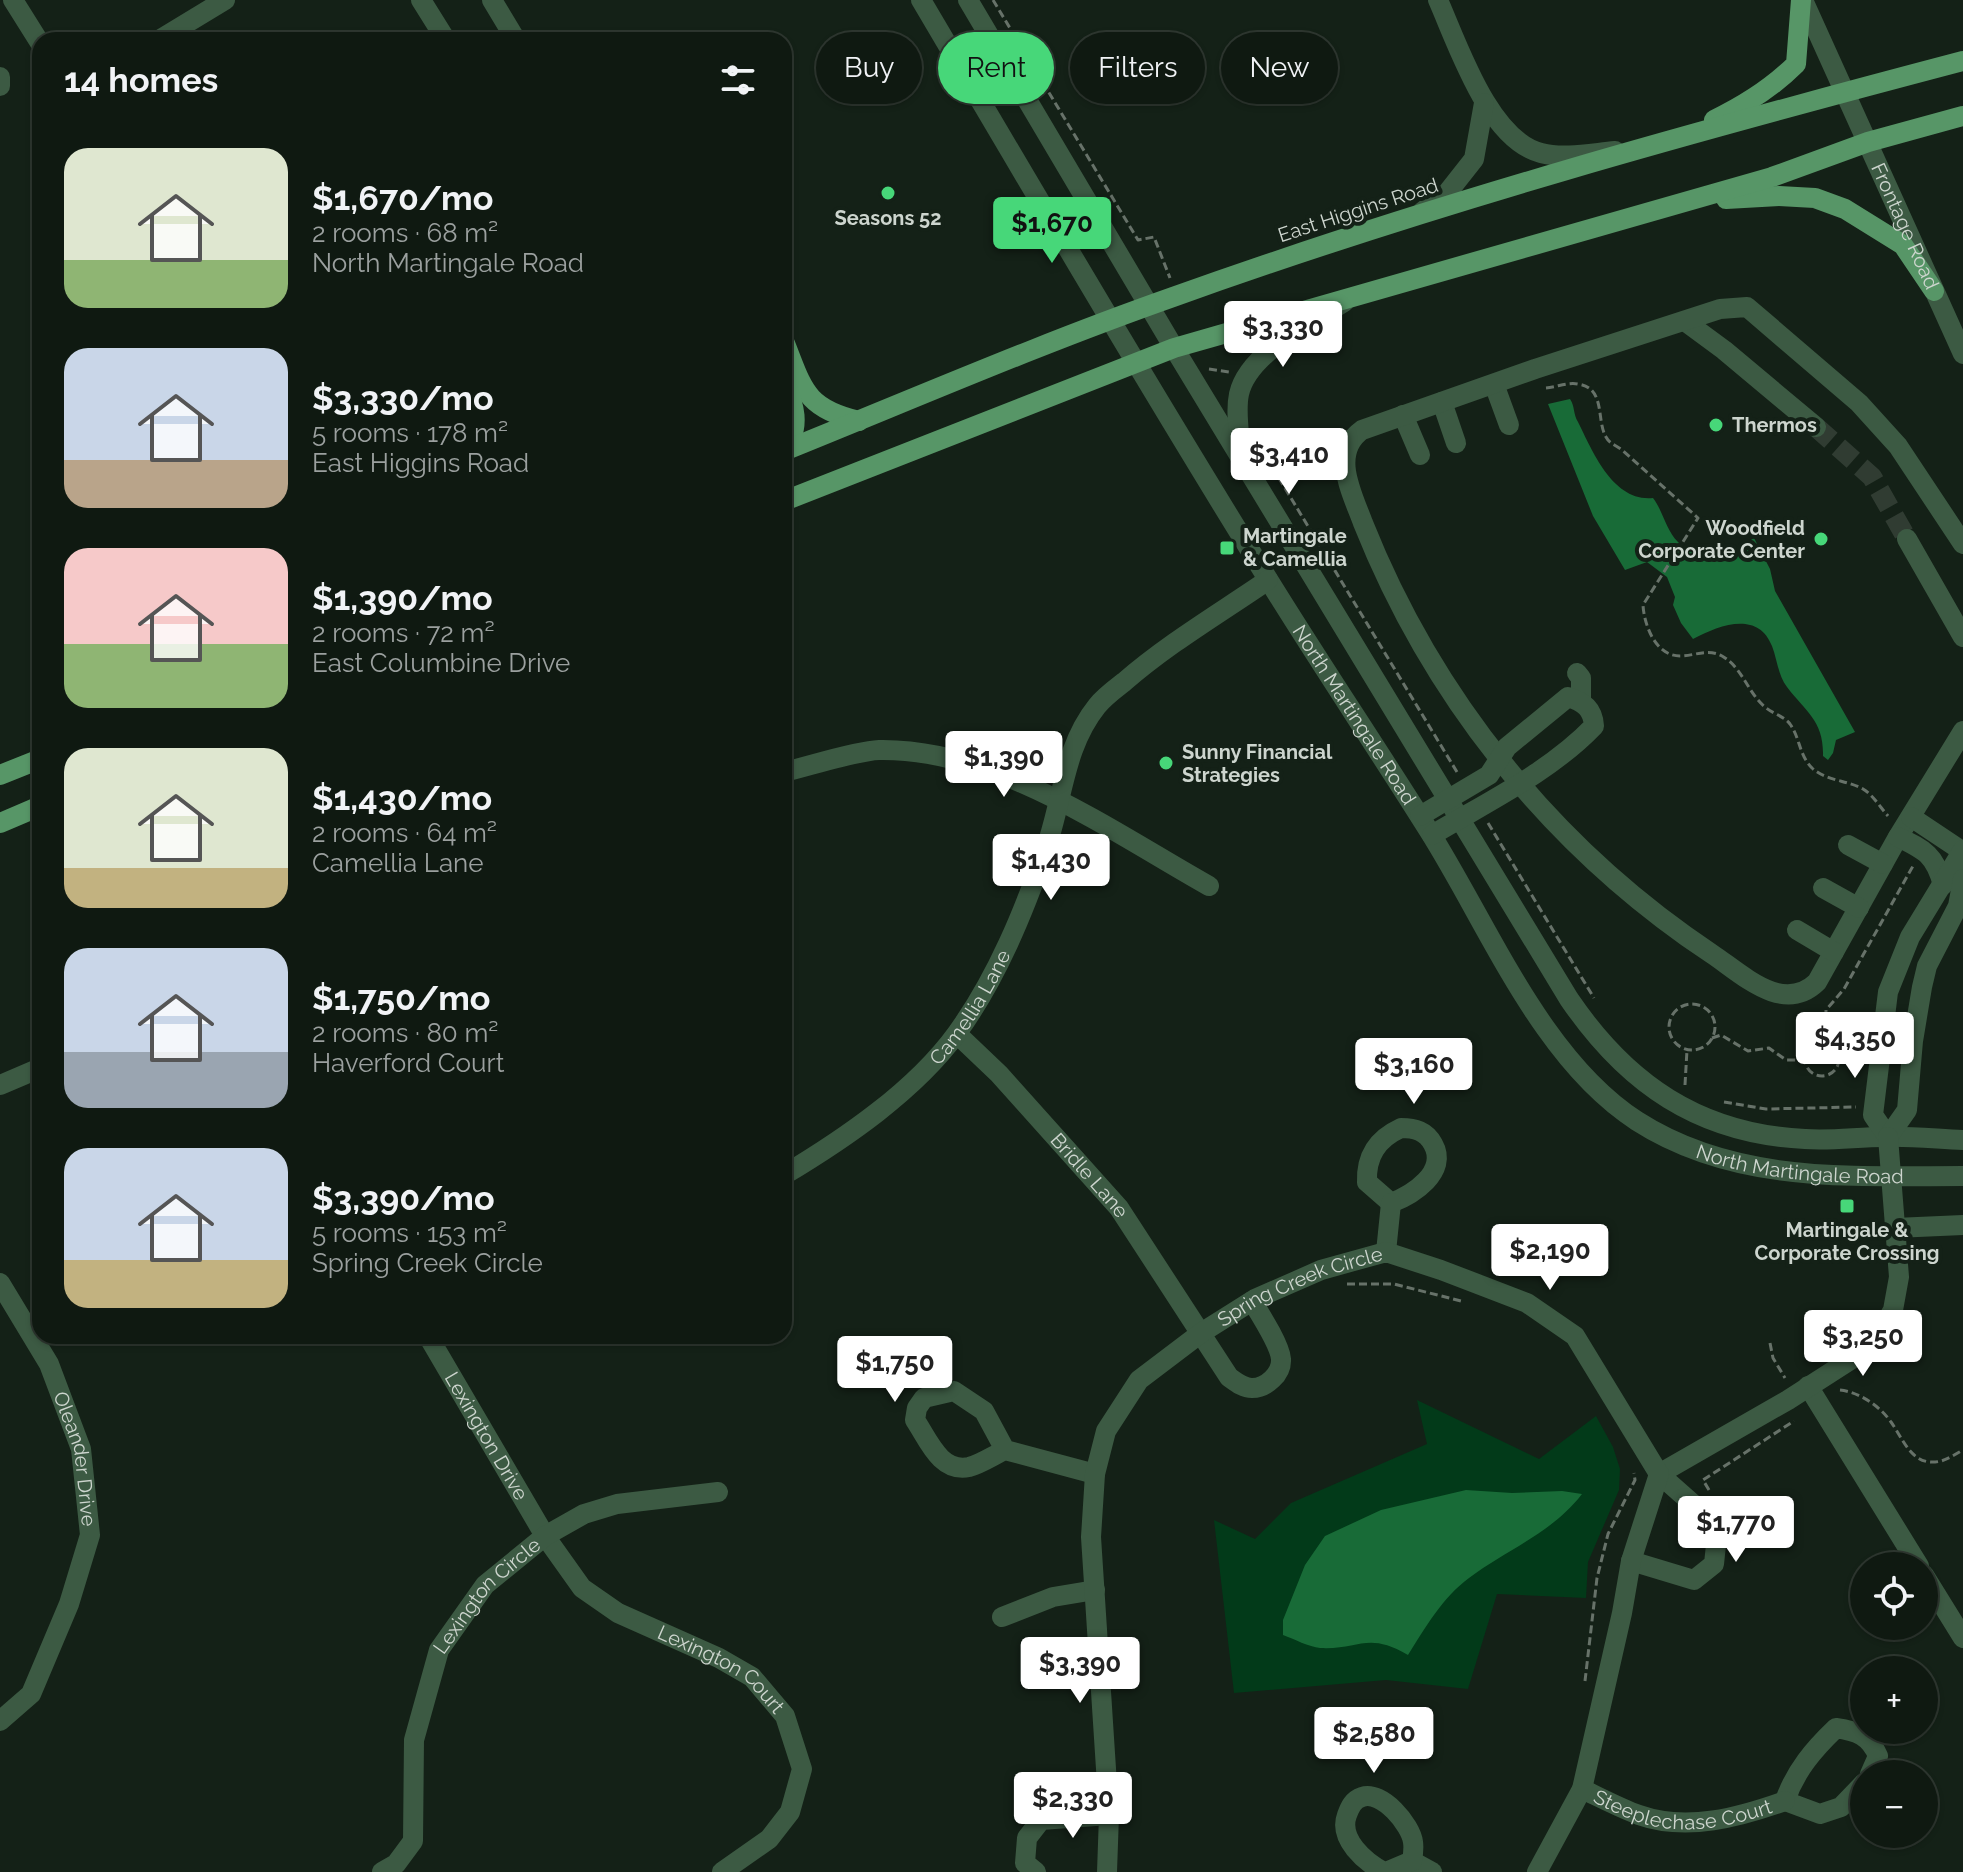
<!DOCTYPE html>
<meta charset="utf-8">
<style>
body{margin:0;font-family:Raleway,sans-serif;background:#18221a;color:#f1f3f6;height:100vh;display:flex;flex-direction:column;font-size:30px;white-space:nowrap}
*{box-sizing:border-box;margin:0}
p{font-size:26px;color:#9ba09f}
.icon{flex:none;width:44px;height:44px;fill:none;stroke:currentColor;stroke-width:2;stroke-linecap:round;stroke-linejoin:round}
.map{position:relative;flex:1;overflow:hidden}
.side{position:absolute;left:32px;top:32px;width:760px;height:1312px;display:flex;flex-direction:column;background:#0f1911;border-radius:24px;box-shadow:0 2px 6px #0004,0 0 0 2px #2f3831}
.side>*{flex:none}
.banner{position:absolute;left:816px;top:32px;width:760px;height:72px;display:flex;gap:16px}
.fabs{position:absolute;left:1850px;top:1552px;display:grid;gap:16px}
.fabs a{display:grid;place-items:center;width:88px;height:88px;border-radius:50%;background:#0f1911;box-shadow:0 2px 6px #0004,0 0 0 2px #2f3831;font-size:40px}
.price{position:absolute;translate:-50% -68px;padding:0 18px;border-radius:8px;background:#fff;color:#222;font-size:26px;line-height:52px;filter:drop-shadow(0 2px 4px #0008)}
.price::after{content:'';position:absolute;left:50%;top:48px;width:24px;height:18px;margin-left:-12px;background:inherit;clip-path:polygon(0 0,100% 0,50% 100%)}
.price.selected{background:#47d779;color:#111}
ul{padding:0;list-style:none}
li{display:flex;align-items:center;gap:24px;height:200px;padding:0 32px}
li span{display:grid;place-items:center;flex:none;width:224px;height:160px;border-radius:24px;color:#555}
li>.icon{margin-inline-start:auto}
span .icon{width:96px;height:96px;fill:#fffc;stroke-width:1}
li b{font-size:34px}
h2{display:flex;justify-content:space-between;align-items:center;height:96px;padding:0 32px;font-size:34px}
.chip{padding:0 28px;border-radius:36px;background:#0f1911;box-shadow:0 2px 6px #0004,0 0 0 2px #2f3831;font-size:28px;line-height:72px}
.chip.selected{background:#47d779;color:#111}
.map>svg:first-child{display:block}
</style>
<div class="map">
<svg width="1963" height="1872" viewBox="0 0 1963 1872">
<rect width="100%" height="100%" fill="#142117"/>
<polygon fill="#023a19" points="1417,1400 1539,1459 1596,1416 1613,1447 1620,1469 1619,1490 1588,1562 1586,1598 1497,1594 1468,1689 1386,1680 1234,1693 1214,1520 1255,1539 1291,1503 1427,1444"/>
<g fill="#186b37">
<path d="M1570,399C1575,406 1573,414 1578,422C1593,452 1613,502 1653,498C1663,511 1666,530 1678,542C1699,565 1732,552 1754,538L1770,569L1775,591L1855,732L1836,740L1833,753L1828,760L1823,756C1824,721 1806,712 1787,687C1778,675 1777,659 1772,646C1758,610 1719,625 1693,639L1681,623L1673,605L1675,597L1667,577L1647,562L1625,570L1593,516L1548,404Z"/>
<path d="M1466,1490L1512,1493L1562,1491L1582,1494C1552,1533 1508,1549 1469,1578C1443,1597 1425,1628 1408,1655C1367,1631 1360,1650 1320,1648C1309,1647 1294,1639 1283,1635V1620L1305,1565L1325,1536L1381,1510Z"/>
</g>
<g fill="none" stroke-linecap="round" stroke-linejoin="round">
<polyline stroke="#303c32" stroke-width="20" stroke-dasharray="20 10" stroke-linecap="butt" points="1816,427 1872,477 1907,539"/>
<g stroke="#677269" stroke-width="3" stroke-dasharray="8 4" stroke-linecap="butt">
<polyline points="993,0 1138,240 1154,237 1170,278"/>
<polyline points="1209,369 1229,372"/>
<path d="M1546,388C1557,387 1568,382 1578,384C1606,388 1596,420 1606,437C1609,443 1615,445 1621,449L1698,518L1643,605C1644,624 1655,656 1680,656C1695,656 1707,648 1722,656C1743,668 1747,692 1765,707C1773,714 1784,716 1790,724C1800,738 1799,755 1812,768C1826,781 1847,780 1863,789C1873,795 1880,807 1888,816"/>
<polyline points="1260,447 1457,772"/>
<polyline points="1488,823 1594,998"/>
<circle cx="1692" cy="1027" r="23"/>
<polyline points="1712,1038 1721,1035 1748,1051 1769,1048 1786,1060 1803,1060"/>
<polyline points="1825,1042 1826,1010 1844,989 1913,866"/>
<circle cx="1822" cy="1059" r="17"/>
<polyline points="1685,1085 1687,1050"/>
<polyline points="1724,1102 1766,1109 1856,1107"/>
<polyline points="1347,1284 1394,1284 1461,1301"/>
<polyline points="1770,1343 1773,1358 1785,1378"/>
<path d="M1840,1390C1859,1392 1880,1406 1891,1422C1904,1440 1912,1468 1941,1461C1948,1459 1956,1454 1963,1450"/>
<polyline points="1709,1490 1703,1480 1794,1421"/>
<polyline points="1585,1681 1597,1578 1608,1534 1635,1480 1634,1473"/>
</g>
<g stroke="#3c5a43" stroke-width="20">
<polyline points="13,0 40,43"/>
<polyline points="421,0 446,40"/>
<polyline points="492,0 516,40"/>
<path id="s1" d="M921,0C1035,193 1148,386 1266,576C1319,662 1375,745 1429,831C1489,926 1541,1059 1637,1121C1735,1184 1852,1176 1963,1176"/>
<path d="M968,0L1174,348L1569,999C1627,1084 1699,1134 1805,1139C1831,1141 1858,1137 1884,1137C1910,1136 1937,1139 1963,1140"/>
<path d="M1438,0C1458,45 1489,140 1541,153C1564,159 1592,153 1615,151"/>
<path id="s2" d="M1803,0L1963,354"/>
<polyline points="159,40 225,0"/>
<polyline points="0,77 0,86"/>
<polyline points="1422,212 1448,192 1474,159 1484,103"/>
<polyline points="1686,322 1724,350 1816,427"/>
<polyline points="1494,384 1509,425"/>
<polyline points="1442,402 1456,443"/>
<polyline points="1403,415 1420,455"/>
<path d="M1241,455C1240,436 1235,413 1239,394C1248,353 1311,323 1344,302"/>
<polyline points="1907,539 1963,637"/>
<path d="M1963,544L1898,446L1859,403L1747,307L1720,309L1535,369L1362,430C1330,453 1352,493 1363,523C1433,699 1554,849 1712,954C1742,974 1783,1015 1817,982L1898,837L1963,731"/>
<polyline points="1577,673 1581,678 1581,701"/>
<path d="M784,772C810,766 855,751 879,750C996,748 1111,831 1209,886"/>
<path d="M1420,816L1489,775L1507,747L1568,697C1584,702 1593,709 1594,726C1550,772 1487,802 1432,835"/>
<polyline points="1911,817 1962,851"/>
<path d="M1898,837C1925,850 1935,855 1943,885"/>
<polyline points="1848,845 1883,864"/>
<polyline points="1823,888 1859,908"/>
<polyline points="1797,930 1834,952"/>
<path id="s3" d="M957,1034L999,1074L1119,1208L1229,1377C1236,1382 1243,1388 1252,1388C1266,1388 1282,1374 1281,1359C1280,1345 1260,1314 1252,1301"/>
<polyline points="0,1085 40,1068"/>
<path d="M1401,1128C1415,1128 1426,1131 1433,1144C1449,1172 1412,1195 1391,1203L1367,1182C1366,1156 1377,1139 1401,1128Z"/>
<polyline points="1888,1137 1873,1115 1888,992 1910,937 1963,850"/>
<polyline points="1888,1137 1907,1110 1913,1041 1922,987 1927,966 1958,906 1963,879"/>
<path id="s4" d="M784,1175C844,1139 915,1091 957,1033C997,978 1024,911 1046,848C1063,799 1064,747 1097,706C1104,697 1115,689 1124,682C1169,643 1220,613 1268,580"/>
<polyline points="1895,1228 1963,1225"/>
<polyline points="1386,1252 1391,1203"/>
<path id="s5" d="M0,1283L49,1364L81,1449L90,1535L69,1604L31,1694L0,1721"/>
<path id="s6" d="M428,1336L545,1536L582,1588L618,1613L719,1658L752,1677L785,1716L802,1769L790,1812L769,1839L722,1872"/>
<polyline points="1808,1386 1919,1566"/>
<path d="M1005,1450L984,1411L954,1391L924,1398L917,1408L915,1420C928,1439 940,1473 969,1467C981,1464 994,1455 1005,1450L1095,1474"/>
<polyline points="1631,1561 1694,1580 1714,1564 1717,1535 1702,1512 1659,1474 1788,1400 1872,1346 1893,1310 1899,1277 1888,1137"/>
<polyline points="1924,1575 1963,1638"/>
<polyline points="1002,1617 1053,1597 1095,1590"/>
<path d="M1864,1783L1841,1807L1820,1814L1785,1801C1795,1771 1814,1749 1836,1728C1857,1731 1870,1736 1878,1756L1870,1774"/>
<path id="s7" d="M1582,1789C1601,1798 1620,1808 1639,1815C1687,1832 1740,1817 1785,1801"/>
<polyline points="1412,1861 1432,1872"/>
<path id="s8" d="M382,1872L396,1864L413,1841L414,1740L439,1650L485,1585L545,1536L584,1514L617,1504L718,1492"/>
<polyline points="1036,1872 1025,1863 1027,1838 1041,1820 1109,1815"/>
<path id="s9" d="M1107,1872L1109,1815L1091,1537L1095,1474L1106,1431L1139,1380L1201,1333L1255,1299L1321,1270L1386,1252L1441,1270L1527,1303L1575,1336L1659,1474L1631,1561L1622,1613L1582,1789L1537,1872"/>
<path d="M1384,1872C1365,1862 1338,1839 1347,1815C1350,1807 1353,1800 1362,1797C1382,1790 1411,1825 1413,1842C1414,1848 1413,1855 1412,1861L1386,1872"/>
</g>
<g stroke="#579667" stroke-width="20">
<path d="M1714,120C1745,105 1772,88 1796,64L1801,0"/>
<polyline points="1726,199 1779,196 1815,198 1845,209 1903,245 1934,291"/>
<path d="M784,341C803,388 804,408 859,421"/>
<path d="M784,380C794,404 802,427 784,450"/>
<path d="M784,451C913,399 1042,343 1173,297C1432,204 1697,131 1963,61"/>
<polyline points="784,501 1174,348 1772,177 1868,142 1963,116"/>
<polyline points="0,775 40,759"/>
<polyline points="0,823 40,806"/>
</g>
</g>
<g fill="#47d779" stroke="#142117" stroke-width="3">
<circle cx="888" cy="193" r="8"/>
<circle cx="1716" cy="425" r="8"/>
<circle cx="1821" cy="539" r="8"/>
<rect x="1219" y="540" width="16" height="16" rx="4"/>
<circle cx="1166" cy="763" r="8"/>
<rect x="1839" y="1198" width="16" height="16" rx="4"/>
</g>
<g text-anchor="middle" stroke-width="8" stroke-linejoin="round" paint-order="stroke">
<g font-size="20" fill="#cdd5ce" stroke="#142117">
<text transform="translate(1358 210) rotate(-18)" y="7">East Higgins Road</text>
<text dy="7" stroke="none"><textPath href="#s2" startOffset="248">Frontage Road</textPath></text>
<text dy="7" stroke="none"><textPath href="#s1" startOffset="836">North Martingale Road</textPath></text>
<text dy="7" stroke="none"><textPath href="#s4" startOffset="254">Camellia Lane</textPath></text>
<text dy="7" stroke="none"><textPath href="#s1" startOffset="1506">North Martingale Road</textPath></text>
<text dy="7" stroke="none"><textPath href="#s3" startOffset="194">Bridle Lane</textPath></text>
<text dy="7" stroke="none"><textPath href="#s9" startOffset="692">Spring Creek Circle</textPath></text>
<text dy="7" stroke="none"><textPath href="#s6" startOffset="116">Lexington Drive</textPath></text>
<text dy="7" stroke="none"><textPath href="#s5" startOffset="194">Oleander Drive</textPath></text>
<text dy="7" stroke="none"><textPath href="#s8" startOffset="312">Lexington Circle</textPath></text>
<text dy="7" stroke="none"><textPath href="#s6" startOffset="458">Lexington Court</textPath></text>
<text dy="7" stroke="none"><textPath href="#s7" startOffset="106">Steeplechase Court</textPath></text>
</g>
<g font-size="20" font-weight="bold" fill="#cdd5ce" stroke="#142117" text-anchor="start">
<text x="888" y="225" text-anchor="middle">Seasons 52</text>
<text x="1732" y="432">Thermos</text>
<text x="1805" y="535" text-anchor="end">Woodfield<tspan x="1805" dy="23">Corporate Center</tspan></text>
<text x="1243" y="543">Martingale<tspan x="1243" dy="23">&amp; Camellia</tspan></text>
<text x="1182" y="759">Sunny Financial<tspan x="1182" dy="23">Strategies</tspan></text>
<text x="1847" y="1237" text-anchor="middle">Martingale &amp;<tspan x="1847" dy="23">Corporate Crossing</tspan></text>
</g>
</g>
</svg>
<div class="fabs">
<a><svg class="icon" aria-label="locate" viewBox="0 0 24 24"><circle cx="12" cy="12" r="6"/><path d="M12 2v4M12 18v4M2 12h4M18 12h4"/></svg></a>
<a>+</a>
<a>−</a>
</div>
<b class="price selected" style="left:1052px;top:265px">$1,670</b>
<b class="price" style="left:1283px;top:369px">$3,330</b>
<b class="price" style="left:1289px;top:496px">$3,410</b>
<b class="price" style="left:1004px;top:799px">$1,390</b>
<b class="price" style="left:1051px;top:902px">$1,430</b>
<b class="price" style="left:1855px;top:1080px">$4,350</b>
<b class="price" style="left:1414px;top:1106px">$3,160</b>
<b class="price" style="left:1550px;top:1292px">$2,190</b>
<b class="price" style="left:1863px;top:1378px">$3,250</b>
<b class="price" style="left:895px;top:1404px">$1,750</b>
<b class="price" style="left:1736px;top:1564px">$1,770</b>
<b class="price" style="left:1080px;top:1705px">$3,390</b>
<b class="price" style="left:1374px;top:1775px">$2,580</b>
<b class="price" style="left:1073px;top:1840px">$2,330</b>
<div class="banner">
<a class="chip">Buy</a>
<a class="chip selected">Rent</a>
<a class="chip">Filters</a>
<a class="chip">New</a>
</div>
<section class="side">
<h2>14 homes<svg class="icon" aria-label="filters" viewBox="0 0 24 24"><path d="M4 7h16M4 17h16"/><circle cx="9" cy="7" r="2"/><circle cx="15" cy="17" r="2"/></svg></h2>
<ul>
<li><span style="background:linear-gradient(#dfe7d0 70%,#8fb573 0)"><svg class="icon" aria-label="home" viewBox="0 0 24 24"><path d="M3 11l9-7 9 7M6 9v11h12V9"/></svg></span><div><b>$1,670/mo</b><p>2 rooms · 68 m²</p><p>North Martingale Road</p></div></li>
<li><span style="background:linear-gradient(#c9d6e8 70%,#b9a48a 0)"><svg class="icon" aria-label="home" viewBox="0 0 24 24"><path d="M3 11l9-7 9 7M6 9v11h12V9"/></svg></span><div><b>$3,330/mo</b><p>5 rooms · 178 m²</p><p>East Higgins Road</p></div></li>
<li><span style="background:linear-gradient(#f6c9c9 60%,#8fb573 0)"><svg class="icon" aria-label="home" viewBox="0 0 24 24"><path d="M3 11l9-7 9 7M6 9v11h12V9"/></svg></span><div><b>$1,390/mo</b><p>2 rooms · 72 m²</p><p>East Columbine Drive</p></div></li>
<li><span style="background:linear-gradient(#dfe7d0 75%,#c2b280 0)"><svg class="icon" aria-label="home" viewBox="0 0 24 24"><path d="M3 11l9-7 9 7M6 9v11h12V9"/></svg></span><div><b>$1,430/mo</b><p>2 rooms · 64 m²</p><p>Camellia Lane</p></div></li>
<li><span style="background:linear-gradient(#c9d6e8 65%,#9aa5b1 0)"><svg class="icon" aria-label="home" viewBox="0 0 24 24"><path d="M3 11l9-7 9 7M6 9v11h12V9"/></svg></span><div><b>$1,750/mo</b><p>2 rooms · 80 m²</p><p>Haverford Court</p></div></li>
<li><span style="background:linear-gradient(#c9d6e8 70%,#c2b280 0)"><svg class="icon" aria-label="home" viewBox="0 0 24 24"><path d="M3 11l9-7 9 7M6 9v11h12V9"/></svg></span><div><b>$3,390/mo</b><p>5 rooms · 153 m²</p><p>Spring Creek Circle</p></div></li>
</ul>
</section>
</div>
